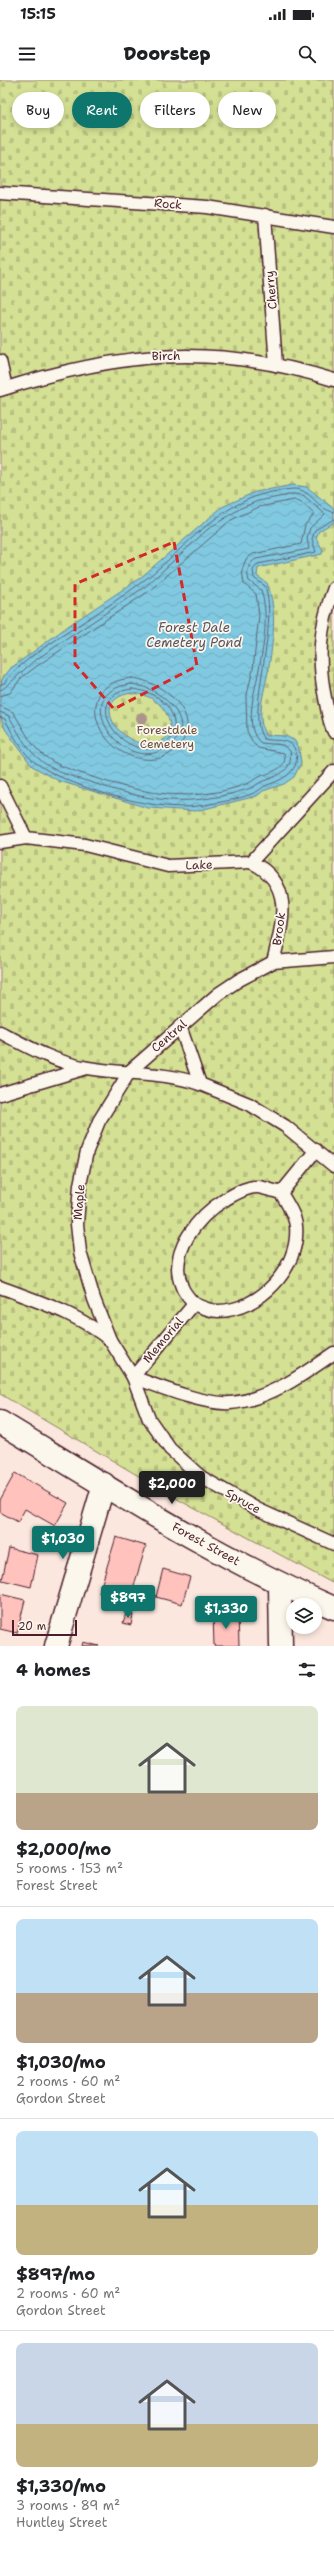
<!DOCTYPE html>
<meta charset="utf-8">
<style>
body{margin:0;font-family:"Shantell Sans",sans-serif;background:#f2f2f2;color:#202124;height:100vh;display:flex;flex-direction:column;font-size:15px;white-space:nowrap}
*{box-sizing:border-box;margin:0}
p{font-size:13px;color:#757577}
.icon{flex:none;width:22px;height:22px;fill:none;stroke:currentColor;stroke-width:2;stroke-linecap:round;stroke-linejoin:round}
.map{position:relative;height:1566px;overflow:hidden}
.panel{display:flex;flex-direction:column;background:#fff;flex:1}
.panel>*{flex:none}
.guide{position:absolute;left:12px;top:12px;width:310px;height:36px;display:flex;gap:8px}
.buttons{position:absolute;left:286px;top:1518px;display:grid;gap:8px}
.buttons a{display:grid;place-items:center;width:36px;height:36px;border-radius:50%;background:#fff;box-shadow:0 2px 6px #0003;font-size:20px}
.scale{position:absolute;left:12px;bottom:10px;width:65px;box-sizing:border-box;padding-left:4px;border:2px solid #4a1f2b;border-top:0;font-size:11px;line-height:14px;white-space:nowrap;color:#4a1f2b;-webkit-text-stroke:3px #fbf7ec;paint-order:stroke}
.price{position:absolute;translate:-50% -34px;padding:0 9px;border-radius:4px;background:#0f766e;color:#fff;font-size:13px;line-height:26px;filter:drop-shadow(0 1px 2px #0008)}
.price::after{content:'';position:absolute;left:50%;top:24px;width:12px;height:9px;margin-left:-6px;background:inherit;clip-path:polygon(0 0,100% 0,50% 100%)}
.price.selected{background:#222;color:#fff}
ul{padding:0;list-style:none}
li{display:grid;align-content:center;gap:8px;height:212px;padding:0 16px}
li+li{border-top:1px solid #e0e0e0}
li span{display:grid;place-items:center;height:124px;border-radius:8px;color:#555}
li>.icon{margin-inline-start:auto}
span .icon{width:72px;height:72px;fill:#fffc;stroke-width:1}
li b{font-size:17px}
h2{display:flex;justify-content:space-between;align-items:center;height:48px;padding:0 16px;font-size:17px}
.tag{padding:0 14px;border-radius:18px;background:#fff;box-shadow:0 2px 6px #0003;font-size:14px;line-height:36px}
.tag.selected{background:#0f766e;color:#fff}
.status{display:flex;justify-content:space-between;align-items:center;height:28px;padding:0 20px;background:#fff;direction:ltr}
.status svg{height:11px;fill:currentColor}
header{display:flex;justify-content:space-between;align-items:center;height:52px;padding:0 16px;background:#fff;font-size:18px;font-weight:800}
.map>svg:first-child{display:block}
</style>
<div class="status"><b>15:15</b><svg viewBox="0 0 49 12"><path d="M0 12V9h3v3zM5 12V6h3v6zM10 12V3h3v9zM15 12V0h3v12zM26 1h20v11H26zM47 4h2v5h-2z"/></svg></div>
<header><svg class="icon" aria-label="menu" viewBox="0 0 24 24"><path d="M4 6h16M4 12h16M4 18h16"/></svg>Doorstep<svg class="icon" aria-label="search" viewBox="0 0 24 24"><circle cx="10" cy="10" r="6"/><path d="M15 15l6 6"/></svg></header>
<div class="map">
<svg width="334" height="1566" viewBox="0 0 334 1566">
<defs>
<pattern id="cemetery-stones" width="16" height="16" patternUnits="userSpaceOnUse"><rect width="16" height="16" fill="#d4e194"/><path d="M2 7V4a2 2 0 0 1 4 0v3zM10 15v-3a2 2 0 0 1 4 0v3z" fill="#b8c180"/></pattern>
<pattern id="water-waves" width="16" height="10" patternUnits="userSpaceOnUse"><rect width="16" height="10" fill="#80c9e0"/><path d="M0 5q4-4 8 0t8 0" fill="none" stroke="#70acc0"/></pattern>
</defs>
<rect width="100%" height="100%" fill="#fce7de"/>
<filter id="ink" filterUnits="userSpaceOnUse"><feTurbulence type="fractalNoise" baseFrequency=".025" numOctaves="2"/><feDisplacementMap in="SourceGraphic" scale="8" xChannelSelector="R" yChannelSelector="G"/><feConvolveMatrix kernelMatrix="1 2 1 2 8 2 1 2 1" color-interpolation-filters="sRGB"/></filter>
<g filter="url(#ink)">
<polygon fill="url(#cemetery-stones)" stroke="#8f8060" points="0,0 334,0 334,1504 186,1424 0,1314"/>
<path fill="url(#water-waves)" stroke="#6a8598" fill-rule="evenodd" d="M293,405L307,407L334,429V442L319,451L316,458L323,470L322,474L258,488L257,496L267,503C278,530 273,563 268,592C264,613 256,634 265,655L286,656L295,661L299,669L301,683L294,697L284,704L263,711L257,716L196,731L148,728L59,701L32,686L5,649L0,636V609L2,599L11,588L68,546L140,498L222,427L255,412ZM132,613C142,614 153,617 160,625C172,637 177,661 153,664C120,668 87,619 132,613Z"/>
<g fill="none" stroke-linecap="round" stroke-linejoin="round">
<g stroke="#606373" stroke-width="1">
<path d="M132,598C164,601 209,639 175,670C170,674 163,678 156,679C99,686 66,603 132,598Z"/>
<path d="M132,604C166,608 206,651 160,671C117,690 68,610 132,604Z"/>
<path d="M0,605L4,603L14,591L31,577C67,551 106,529 142,502C192,464 223,413 293,409C311,408 317,430 334,432"/>
<path d="M132,609C142,610 152,613 161,620C178,633 181,661 156,668C119,678 79,615 132,609Z"/>
<path d="M0,610C6,609 26,587 34,581L146,506L208,449L241,428L258,421L294,414L303,415L325,434L310,448L307,458L309,469L256,479C248,483 246,492 249,501L261,510C269,535 264,564 259,589C256,608 242,648 261,663L283,665L290,671C294,692 276,696 261,702C257,704 254,707 251,708C190,728 149,722 90,702C73,697 51,691 38,678C25,667 17,650 9,636L0,632"/>
<path d="M0,616L10,613L21,598L37,586L149,511L231,440L259,427L294,420L300,421L314,434L305,445L301,464L253,474L246,479L242,490L244,504L256,514L259,535L253,589L246,619L247,651L253,663L258,668L284,673C289,689 270,692 259,697C255,698 253,701 249,703C195,724 144,714 92,697C75,691 56,686 42,674C29,663 22,645 13,632L0,626"/>
<path d="M0,637L5,639C12,653 23,674 36,683C70,708 156,732 198,726C216,723 237,720 254,713C259,711 262,707 267,705C283,700 302,690 295,670C291,657 274,662 264,659C244,638 280,547 265,506L254,498L253,490L258,484L316,472L312,459L315,450L334,439"/>
</g>
</g>
<g fill="#ffc2bd" stroke="#4a1f2b">
<polygon points="15,1393 68,1423 55,1446 25,1429 18,1442 0,1432 0,1420"/>
<polygon points="116,1457 146,1466 129,1522 99,1513"/>
<polygon points="9,1468 38,1475 31,1507 2,1500"/>
<polygon points="163,1489 190,1497 182,1524 156,1517"/>
<polygon points="0,1514 25,1520 17,1553 0,1549"/>
<polygon points="126,1533 133,1535 131,1545 123,1543"/>
<polygon points="213,1533 238,1533 239,1566 214,1566"/>
<polygon points="83,1562 99,1566 82,1566"/>
</g>
<g fill="none" stroke-linecap="round" stroke-linejoin="round">
<g stroke="#4a1f2b" stroke-width="15">
<g id="service">
<polyline points="0,113 207,127 334,147"/>
<polyline points="265,135 276,285"/>
<polyline points="0,281 6,308"/>
<path d="M0,310C118,272 214,262 334,300"/>
<path d="M334,508C319,547 317,581 326,623C328,633 329,643 334,652"/>
<polyline points="0,706 26,758"/>
<polyline points="0,762 26,758 85,765 168,786 251,782 334,691"/>
<path d="M251,782C295,803 283,842 273,882"/>
<polyline points="334,877 273,882 239,900 218,914 130,991 99,1041 87,1071 80,1105 77,1144 80,1172 94,1219 110,1260 133,1297 149,1339 170,1369 201,1397 257,1429 334,1464"/>
<polyline points="180,946 200,1004 249,1024 285,1046 334,1086"/>
<path d="M0,952C28,967 56,983 88,988C127,995 162,991 200,1004"/>
<polyline points="0,1014 87,988"/>
<path d="M0,1207C39,1222 77,1233 110,1260"/>
<path d="M194,1224C190,1219 184,1213 182,1207C167,1172 199,1135 226,1119C235,1114 247,1106 258,1107C265,1108 274,1111 281,1113"/>
<path d="M133,1297L194,1224C201,1227 210,1231 218,1231C259,1231 300,1188 296,1146C295,1135 287,1123 281,1113L316,1070"/>
<path d="M133,1297C157,1306 204,1325 230,1323C268,1320 304,1294 334,1273"/>
</g>
</g>
<g stroke="#4a1f2b" stroke-width="25">
<g id="minor">
<polyline points="280,1505 281,1566"/>
<polyline points="56,1566 104,1404"/>
</g>
</g>
<g stroke="#4a1f2b" stroke-width="25">
<path id="tertiary" d="M0,1342C109,1408 217,1478 334,1528"/>
</g>
<use href="#service" stroke="#fbf7ec" stroke-width="12"/>
<use href="#minor" stroke="#fbf7ec" stroke-width="22"/>
<use href="#tertiary" stroke="#fbf7ec" stroke-width="22"/>
</g>
<circle fill="#ad948a" cx="142" cy="638" r="6"/>
</g>
<path fill="none" stroke="#d62828" stroke-width="3" stroke-dasharray="8 5" stroke-linejoin="round" d="M174,462L197,586L114,629L75,584V504Z"/>
<g text-anchor="middle" stroke-width="3.5" stroke-linejoin="round" paint-order="stroke">
<g font-size="12" fill="#4a1f2b" stroke="#fbf7ec">
<text transform="translate(168 124) rotate(5)" y="4">Rock</text>
<text transform="translate(271 210) rotate(-95)" y="4">Cherry</text>
<text transform="translate(166 276) rotate(-1)" y="4">Birch</text>
<text transform="translate(199 785) rotate(-2)" y="4">Lake</text>
<text transform="translate(279 849) rotate(-82)" y="4">Brook</text>
<text transform="translate(169 956) rotate(-41)" y="4">Central</text>
<text transform="translate(79 1122) rotate(-85)" y="4">Maple</text>
<text transform="translate(163 1260) rotate(-50)" y="4">Memorial</text>
<text transform="translate(243 1421) rotate(29)" y="4">Spruce</text>
<text transform="translate(206 1464) rotate(29)" y="4">Forest Street</text>
</g>
<g font-size="12" fill="#6c5045" stroke="#fbf7ec">
<text x="167" y="654">Forestdale<tspan x="167" dy="14">Cemetery</tspan></text>
</g>
<g font-size="13" font-style="italic" fill="#5a5261" stroke="#fbf7ec">
<text x="194" y="552">Forest Dale<tspan x="194" dy="15">Cemetery Pond</tspan></text>
</g>
</g>
</svg>
<div class="buttons">
<a><svg class="icon" aria-label="layers" viewBox="0 0 24 24"><path d="M12 4l9 5-9 5-9-5zM3 14l9 5 9-5"/></svg></a>
</div>
<div class="scale">20 m</div>
<b class="price selected" style="left:172px;top:1425px">$2,000</b>
<b class="price" style="left:63px;top:1480px">$1,030</b>
<b class="price" style="left:128px;top:1539px">$897</b>
<b class="price" style="left:226px;top:1550px">$1,330</b>
<div class="guide">
<a class="tag">Buy</a>
<a class="tag selected">Rent</a>
<a class="tag">Filters</a>
<a class="tag">New</a>
</div>
</div>
<section class="panel">
<h2>4 homes<svg class="icon" aria-label="filters" viewBox="0 0 24 24"><path d="M4 7h16M4 17h16"/><circle cx="9" cy="7" r="2"/><circle cx="15" cy="17" r="2"/></svg></h2>
<ul>
<li><span style="background:linear-gradient(#dfe7d0 70%,#b9a48a 0)"><svg class="icon" aria-label="home" viewBox="0 0 24 24"><path d="M3 11l9-7 9 7M6 9v11h12V9"/></svg></span><div><b>$2,000/mo</b><p>5 rooms · 153 m²</p><p>Forest Street</p></div></li>
<li><span style="background:linear-gradient(#bfe0f5 60%,#b9a48a 0)"><svg class="icon" aria-label="home" viewBox="0 0 24 24"><path d="M3 11l9-7 9 7M6 9v11h12V9"/></svg></span><div><b>$1,030/mo</b><p>2 rooms · 60 m²</p><p>Gordon Street</p></div></li>
<li><span style="background:linear-gradient(#bfe0f5 60%,#c2b280 0)"><svg class="icon" aria-label="home" viewBox="0 0 24 24"><path d="M3 11l9-7 9 7M6 9v11h12V9"/></svg></span><div><b>$897/mo</b><p>2 rooms · 60 m²</p><p>Gordon Street</p></div></li>
<li><span style="background:linear-gradient(#c9d6e8 65%,#c2b280 0)"><svg class="icon" aria-label="home" viewBox="0 0 24 24"><path d="M3 11l9-7 9 7M6 9v11h12V9"/></svg></span><div><b>$1,330/mo</b><p>3 rooms · 89 m²</p><p>Huntley Street</p></div></li>
</ul>
</section>
